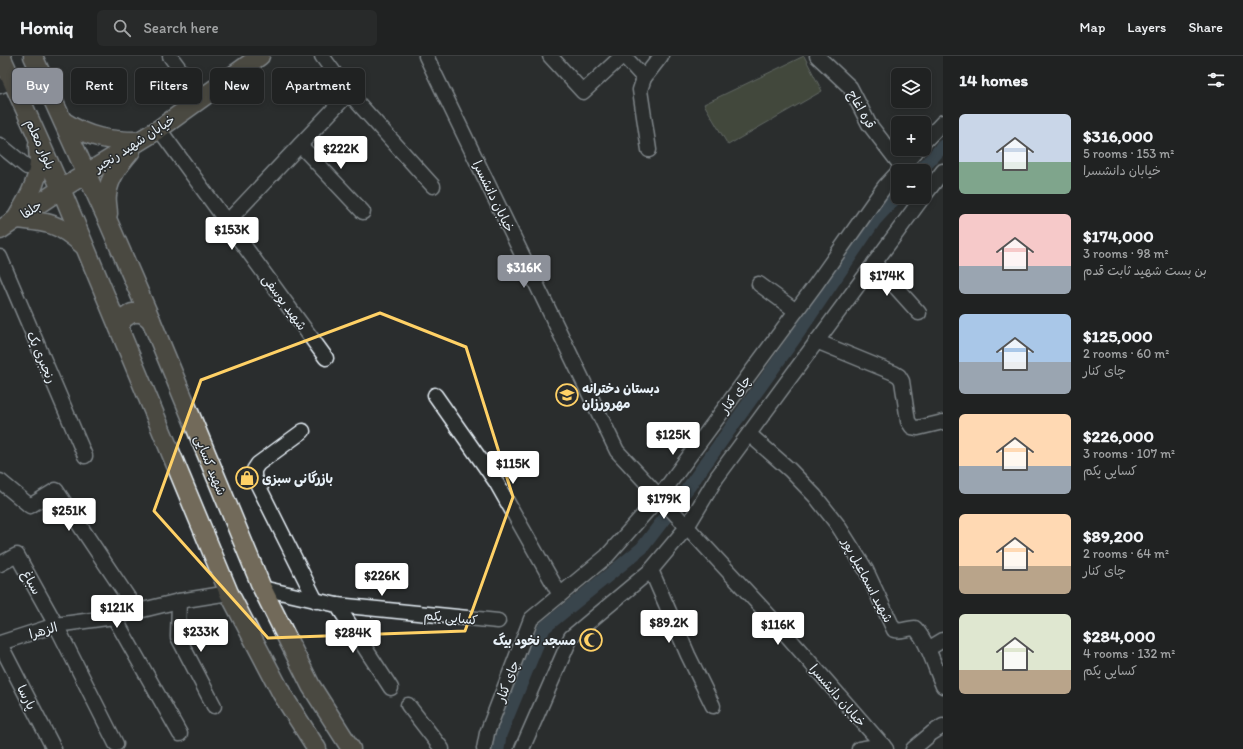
<!DOCTYPE html>
<meta charset="utf-8">
<style>
body{margin:0;font-family:Itim,"Playpen Sans Arabic",sans-serif;background:#282a2a;color:#f1f3f6;height:100vh;display:flex;flex-direction:column;font-size:15px;white-space:nowrap}
*{box-sizing:border-box;margin:0}
p{font-size:13px;color:#a2a4a5}
.icon{flex:none;width:22px;height:22px;fill:none;stroke:currentColor;stroke-width:2;stroke-linecap:round;stroke-linejoin:round}
.map{position:relative;flex:1;overflow:hidden}
.drawer{display:flex;flex-direction:column;background:#202222;width:300px}
.drawer>*{flex:none}
.top-card{position:absolute;left:12px;top:12px;width:380px;height:36px;display:flex;gap:8px}
.fabs{position:absolute;left:891px;top:12px;display:grid;gap:8px}
.fabs a{display:grid;place-items:center;width:40px;height:40px;border-radius:6px;background:#202222;box-shadow:0 2px 6px #0003,0 0 0 1px #3d3f40;font-size:20px}
.price{position:absolute;translate:-50% -34px;padding:0 9px;border-radius:4px;background:#fff;color:#222;font-size:13px;line-height:26px;filter:drop-shadow(0 1px 2px #0008)}
.price::after{content:'';position:absolute;left:50%;top:24px;width:12px;height:9px;margin-left:-6px;background:inherit;clip-path:polygon(0 0,100% 0,50% 100%)}
.price.current{background:#8c9099;color:#fff}
ul{padding:0;list-style:none}
li{display:flex;align-items:center;gap:12px;height:100px;padding:0 16px}
li span{display:grid;place-items:center;flex:none;width:112px;height:80px;border-radius:6px;color:#555}
li>.icon{margin-inline-start:auto}
span .icon{width:48px;height:48px;fill:#fffc;stroke-width:1}
li b{font-size:17px}
h2{display:flex;justify-content:space-between;align-items:center;height:48px;padding:0 16px;font-size:17px}
.chip{padding:0 14px;border-radius:6px;background:#202222;box-shadow:0 2px 6px #0003,0 0 0 1px #3d3f40;font-size:14px;line-height:36px}
.chip.current{background:#8c9099;color:#fff}
header{display:flex;align-items:center;gap:24px;box-sizing:border-box;height:56px;padding:0 20px;background:#202222;border-bottom:1px solid #3d3f40}
header strong{font-size:19px}
nav{display:flex;gap:22px;margin-inline-start:auto;font-size:14px}
.search{width:280px;height:36px;background:#282a2a;display:flex;align-items:center;gap:10px;box-sizing:border-box;padding:0 14px;border-radius:6px;color:#a2a4a5;font-size:15px}
main{display:flex;flex:1;min-height:0}
.map>svg:first-child{display:block}
</style>
<header>
<strong>Homiq</strong>
<div class="search"><svg class="icon" aria-label="search" viewBox="0 0 24 24"><circle cx="10" cy="10" r="6"/><path d="M15 15l6 6"/></svg>Search here</div>
<nav><a>Map</a><a>Layers</a><a>Share</a></nav>
</header>
<main>
<div class="map">
<svg width="943" height="693" viewBox="0 0 943 693">
<rect width="100%" height="100%" fill="#2a2d2e"/>
<filter id="ink" filterUnits="userSpaceOnUse"><feTurbulence type="fractalNoise" baseFrequency=".025" numOctaves="2"/><feDisplacementMap in="SourceGraphic" scale="8" xChannelSelector="R" yChannelSelector="G"/><feConvolveMatrix kernelMatrix="1 2 1 2 8 2 1 2 1" color-interpolation-filters="sRGB"/></filter>
<g filter="url(#ink)">
<polygon fill="#60694f" stroke="#a4ada4" points="804,0 822,35 728,89 704,48"/>
<g fill="none" stroke-linecap="round" stroke-linejoin="round">
<g stroke="#4e6272" stroke-width="13">
<polyline points="920,115 943,90"/>
<polyline points="498,693 500,679 544,572 642,492 691,428 797,279 875,164 898,139"/>
</g>
<g stroke="#e8f1f8" stroke-width="17">
<g id="minor">
<polyline points="170,0 201,42"/>
<polyline points="426,0 617,395 775,566 886,693"/>
<polyline points="550,0 583,36 622,0"/>
<polyline points="624,0 644,22"/>
<polyline points="817,0 850,31 869,68 902,111"/>
<polyline points="0,30 12,25"/>
<polyline points="349,37 433,130"/>
<polyline points="159,73 326,302"/>
<polyline points="924,86 943,66"/>
<polyline points="0,89 27,111"/>
<polyline points="300,89 363,156"/>
<polyline points="649,94 640,34 644,22 661,0"/>
<polyline points="899,115 918,93"/>
<polyline points="924,140 943,115"/>
<polyline points="227,166 349,37 322,0"/>
<polyline points="0,201 85,400"/>
<polyline points="874,207 919,257"/>
<polyline points="759,228 796,255"/>
<polyline points="816,285 894,317 899,320 902,325 908,365 912,371 918,372 943,366"/>
<polyline points="435,339 496,426 560,539"/>
<polyline points="303,375 258,408 254,414 254,421 316,545"/>
<path d="M749,378L790,414L815,440L837,468L866,514L894,574C903,576 907,572 915,572C928,586 935,612 943,630"/>
<polyline points="0,425 30,450 56,434 137,555"/>
<polyline points="0,508 17,499 56,569 116,688"/>
<polyline points="651,514 688,599 713,650"/>
<polyline points="262,532 337,549 498,565"/>
<polyline points="179,545 178,581 214,650"/>
<polyline points="337,549 391,632"/>
<polyline points="114,561 180,678"/>
<polyline points="0,587 56,569 114,561 179,545 229,537"/>
<polyline points="0,588 54,693"/>
<polyline points="928,593 943,584"/>
<polyline points="408,649 442,693"/>
<polyline points="484,693 487,677 531,563 607,500 660,440 816,228 885,130 898,116"/>
<polyline points="522,693 571,581 651,514 687,471 717,421 923,141"/>
<polyline points="859,693 883,689"/>
<polyline points="913,693 932,677 943,670"/>
</g>
</g>
<g stroke="#e8f1f8" stroke-width="21">
<g id="major">
<polyline points="1,0 61,133 229,537 282,638 317,693"/>
<polyline points="33,0 108,165 151,264 262,532 311,630 351,693"/>
<path d="M63,65C89,82 109,85 139,85"/>
<path d="M38,89C38,95 39,102 39,108C37,128 26,146 16,163C48,166 59,167 83,189"/>
<path d="M108,158C108,152 106,145 107,139C109,121 120,108 131,95"/>
<polyline points="0,174 61,133 159,73 260,0"/>
<polyline points="119,272 123,263 132,257 142,257 151,264"/>
</g>
</g>
<use href="#minor" stroke="#2a2d2e" stroke-width="14"/>
<use href="#major" stroke="#726b5a" stroke-width="18"/>
</g>
</g>
<path d="M0 0H943V693H0ZM380,257L466,291L513,441L465,575L268,582L154,455L201,324Z" fill="#2a2d2e" fill-opacity=".55" fill-rule="evenodd"/>
<path fill="none" stroke="#ffd166" stroke-width="3" stroke-linejoin="round" d="M380,257L466,291L513,441L465,575L268,582L154,455L201,324Z"/>
<defs>
<g id="school-ring" transform="scale(1.15)"><circle r="9.5" fill="#2a2d2e" stroke="#ffd166" stroke-width="1.5"/><path d="M0-5L7-2L0 1L-7-2ZM-4 1L0 2.5L4 1V4Q0 6-4 4Z" fill="#ffd166"/></g>
<g id="shop-ring" transform="scale(1.15)"><circle r="9.5" fill="#2a2d2e" stroke="#ffd166" stroke-width="1.5"/><path d="M-5-2.5h2.3a2.7 3.5 0 0 1 5.4 0H5L5.5 6h-11ZM-1.5-2.5h3a1.5 2.3 0 0 0-3 0Z" fill="#ffd166"/></g>
<g id="mosque-ring" transform="scale(1.15)"><circle r="9.5" fill="#2a2d2e" stroke="#ffd166" stroke-width="1.5"/><path d="M3.5-4.9A6 6 0 1 0 3.5 4.9A5 5 0 1 1 3.5-4.9Z" fill="#ffd166"/></g>
</defs>
<g fill-rule="evenodd">
<use href="#school-ring" x="567" y="339"/>
<use href="#shop-ring" x="247" y="422"/>
<use href="#mosque-ring" x="591" y="584"/>
</g>
<g text-anchor="middle" stroke-width="3" stroke-linejoin="round" paint-order="stroke">
<g font-size="13" fill="#e8f1f8" stroke="#2a2d2e">
<text transform="translate(862 53) rotate(60)" y="5">قره اغاج</text>
<text transform="translate(134 87) rotate(-33)" y="5">خیابان شهید رنجبر</text>
<text transform="translate(41 88) rotate(66)" y="5">بلوار معلم</text>
<text transform="translate(494 140) rotate(64)" y="5">خیابان دانشسرا</text>
<text transform="translate(31 153) rotate(-34)" y="5">جلفا</text>
<text transform="translate(285 246) rotate(54)" y="5">شهید یوسفی</text>
<text transform="translate(42 301) rotate(67)" y="5">رنجبری یک</text>
<text transform="translate(735 338) rotate(-54)" y="5">چای کنار</text>
<text transform="translate(211 409) rotate(68)" y="5">شهید کسایی</text>
<text transform="translate(868 524) rotate(62)" y="5">شهید اسماعیل پور</text>
<text transform="translate(32 526) rotate(61)" y="5">سباغ</text>
<text transform="translate(451 561) rotate(6)" y="5">کسایی یکم</text>
<text transform="translate(43 574) rotate(-16)" y="5">الزهرا</text>
<text transform="translate(507 625) rotate(-69)" y="5">چای کنار</text>
<text transform="translate(838 639) rotate(49)" y="5">خیابان دانشسرا</text>
<text transform="translate(27 641) rotate(63)" y="5">پارسا</text>
</g>
<g font-size="13" font-weight="bold" fill="#e8f1f8" stroke="#2a2d2e" text-anchor="start">
<text x="582" y="337">دبستان دخترانه<tspan x="582" dy="15">مهرورزان</tspan></text>
<text x="262" y="427">بازرگانی سبزی</text>
<text x="576" y="589" text-anchor="end">مسجد نخود‌ بیگ</text>
</g>
</g>
</svg>
<div class="fabs">
<a><svg class="icon" aria-label="layers" viewBox="0 0 24 24"><path d="M12 4l9 5-9 5-9-5zM3 14l9 5 9-5"/></svg></a>
<a>+</a>
<a>−</a>
</div>
<b class="price" style="left:341px;top:114px">$222K</b>
<b class="price" style="left:232px;top:195px">$153K</b>
<b class="price current" style="left:524px;top:233px">$316K</b>
<b class="price" style="left:887px;top:241px">$174K</b>
<b class="price" style="left:673px;top:400px">$125K</b>
<b class="price" style="left:513px;top:429px">$115K</b>
<b class="price" style="left:664px;top:464px">$179K</b>
<b class="price" style="left:69px;top:476px">$251K</b>
<b class="price" style="left:382px;top:541px">$226K</b>
<b class="price" style="left:117px;top:573px">$121K</b>
<b class="price" style="left:669px;top:588px">$89.2K</b>
<b class="price" style="left:778px;top:590px">$116K</b>
<b class="price" style="left:201px;top:597px">$233K</b>
<b class="price" style="left:353px;top:598px">$284K</b>
<div class="top-card">
<a class="chip current">Buy</a>
<a class="chip">Rent</a>
<a class="chip">Filters</a>
<a class="chip">New</a>
<a class="chip">Apartment</a>
</div>
</div>
<section class="drawer">
<h2>14 homes<svg class="icon" aria-label="filters" viewBox="0 0 24 24"><path d="M4 7h16M4 17h16"/><circle cx="9" cy="7" r="2"/><circle cx="15" cy="17" r="2"/></svg></h2>
<ul>
<li><span style="background:linear-gradient(#c9d6e8 60%,#7fa58c 0)"><svg class="icon" aria-label="home" viewBox="0 0 24 24"><path d="M3 11l9-7 9 7M6 9v11h12V9"/></svg></span><div><b>$316,000</b><p>5 rooms · 153 m²</p><p>خیابان دانشسرا</p></div></li>
<li><span style="background:linear-gradient(#f6c9c9 65%,#9aa5b1 0)"><svg class="icon" aria-label="home" viewBox="0 0 24 24"><path d="M3 11l9-7 9 7M6 9v11h12V9"/></svg></span><div><b>$174,000</b><p>3 rooms · 98 m²</p><p>بن بست شهید ثابت قدم</p></div></li>
<li><span style="background:linear-gradient(#a9c7e8 60%,#9aa5b1 0)"><svg class="icon" aria-label="home" viewBox="0 0 24 24"><path d="M3 11l9-7 9 7M6 9v11h12V9"/></svg></span><div><b>$125,000</b><p>2 rooms · 60 m²</p><p>چای کنار</p></div></li>
<li><span style="background:linear-gradient(#ffd9b3 65%,#9aa5b1 0)"><svg class="icon" aria-label="home" viewBox="0 0 24 24"><path d="M3 11l9-7 9 7M6 9v11h12V9"/></svg></span><div><b>$226,000</b><p>3 rooms · 107 m²</p><p>کسایی یکم</p></div></li>
<li><span style="background:linear-gradient(#ffd9b3 65%,#b9a48a 0)"><svg class="icon" aria-label="home" viewBox="0 0 24 24"><path d="M3 11l9-7 9 7M6 9v11h12V9"/></svg></span><div><b>$89,200</b><p>2 rooms · 64 m²</p><p>چای کنار</p></div></li>
<li><span style="background:linear-gradient(#dfe7d0 70%,#b9a48a 0)"><svg class="icon" aria-label="home" viewBox="0 0 24 24"><path d="M3 11l9-7 9 7M6 9v11h12V9"/></svg></span><div><b>$284,000</b><p>4 rooms · 132 m²</p><p>کسایی یکم</p></div></li>
</ul>
</section>
</main>
